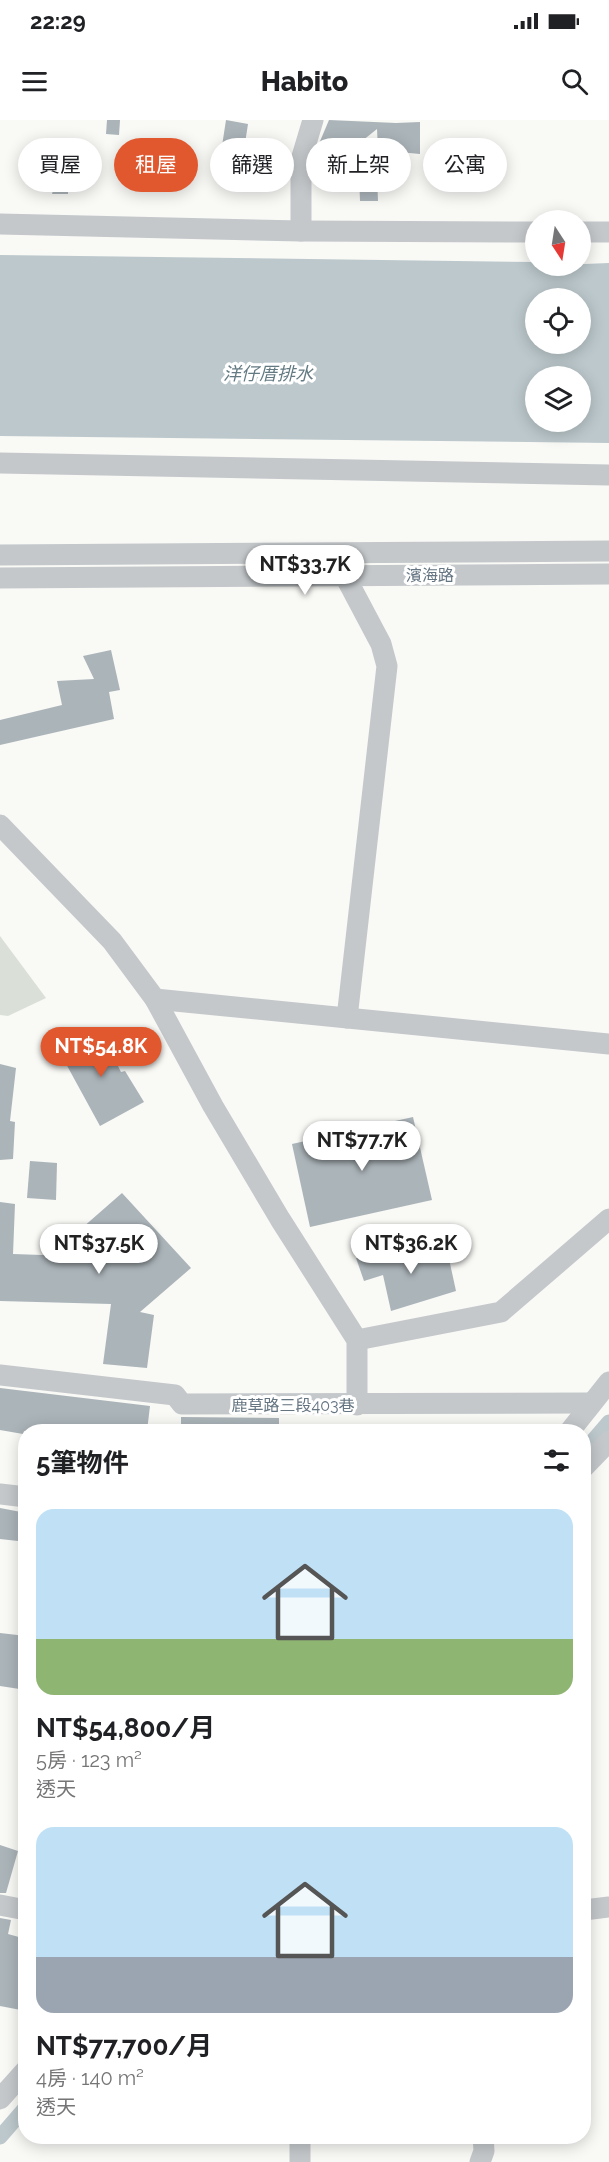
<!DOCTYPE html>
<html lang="zh-TW">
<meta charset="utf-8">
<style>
body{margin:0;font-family:Raleway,"Noto Sans TC",sans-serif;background:#f2f2f2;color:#202124;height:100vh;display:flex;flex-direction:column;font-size:22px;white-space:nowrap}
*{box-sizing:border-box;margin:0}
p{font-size:20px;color:#757577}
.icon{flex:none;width:33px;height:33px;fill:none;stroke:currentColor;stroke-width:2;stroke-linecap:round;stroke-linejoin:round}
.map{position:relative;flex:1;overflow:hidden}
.sheet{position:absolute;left:18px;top:1304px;width:573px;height:720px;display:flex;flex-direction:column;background:#fff;border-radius:24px;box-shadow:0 3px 15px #0003}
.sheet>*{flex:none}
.top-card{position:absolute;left:18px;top:18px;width:573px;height:54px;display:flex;gap:12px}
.needle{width:39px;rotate:168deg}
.controls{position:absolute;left:525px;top:90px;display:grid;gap:12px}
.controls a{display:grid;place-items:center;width:66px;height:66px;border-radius:50%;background:#fff;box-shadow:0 3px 15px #0003;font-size:30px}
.price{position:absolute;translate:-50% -51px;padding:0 14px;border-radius:21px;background:#fff;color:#222;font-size:20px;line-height:39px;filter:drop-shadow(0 2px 3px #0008)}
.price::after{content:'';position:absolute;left:50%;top:36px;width:18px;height:14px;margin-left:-9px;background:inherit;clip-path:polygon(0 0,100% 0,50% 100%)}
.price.current{background:#e1582e;color:#fff}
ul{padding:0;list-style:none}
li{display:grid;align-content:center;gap:12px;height:318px;padding:0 18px}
li span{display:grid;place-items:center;height:186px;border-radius:18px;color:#555}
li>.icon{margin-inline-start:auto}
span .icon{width:108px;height:108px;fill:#fffc;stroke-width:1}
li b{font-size:26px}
h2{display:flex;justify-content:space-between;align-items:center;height:72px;padding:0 18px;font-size:26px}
.tag{padding:0 21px;border-radius:27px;background:#fff;box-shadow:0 3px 15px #0003;font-size:21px;line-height:54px}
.tag.current{background:#e1582e;color:#fff}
.status{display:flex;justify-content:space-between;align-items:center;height:42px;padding:0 30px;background:#fff;direction:ltr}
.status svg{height:16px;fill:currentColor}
header{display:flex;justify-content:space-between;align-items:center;height:78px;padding:0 18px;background:#fff;font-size:27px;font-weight:800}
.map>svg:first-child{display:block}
</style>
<div class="status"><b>22:29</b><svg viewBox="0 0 49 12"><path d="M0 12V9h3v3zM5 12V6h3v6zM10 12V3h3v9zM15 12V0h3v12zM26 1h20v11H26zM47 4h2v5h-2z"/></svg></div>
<header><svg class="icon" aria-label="menu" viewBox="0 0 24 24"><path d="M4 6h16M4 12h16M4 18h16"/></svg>Habito<svg class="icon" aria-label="search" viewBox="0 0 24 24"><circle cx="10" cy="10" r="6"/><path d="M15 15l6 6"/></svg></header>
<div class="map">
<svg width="609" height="2042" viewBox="0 0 609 2042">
<rect width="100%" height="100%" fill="#f9f9f6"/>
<polygon fill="#dae0d7" points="0,816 46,878 8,896 0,895"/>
<path fill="#bcc8cc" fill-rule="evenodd" d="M0,135L535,142L536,146L609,143V323L0,316ZM536,178H580V224H536ZM536,256H580V302H536Z"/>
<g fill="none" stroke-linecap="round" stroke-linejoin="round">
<g stroke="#bcc8cc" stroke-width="15">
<polyline points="584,1331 609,1302"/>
<polyline points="0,2017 26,1987"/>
</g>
</g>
<g fill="#abb4b9">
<polygon points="107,0 120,0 119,15 106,14"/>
<polygon points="226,0 248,4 244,30 222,26"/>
<polygon points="329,0 396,3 420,2 420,34 378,30 377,9 352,29 318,26"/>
<polygon points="57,18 58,51 38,52 38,20"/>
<polygon points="58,51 68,53 68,74 52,74"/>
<polygon points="369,53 377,56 378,81 360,81 359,54"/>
<polygon points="111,530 120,570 109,572 114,599 0,625 0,600 62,585 57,561 94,559 83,536"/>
<polygon points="99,909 121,952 125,951 144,982 100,1006 59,931"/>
<polygon points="0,944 16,948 10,1001 15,1002 13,1039 0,1040"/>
<polygon points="413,997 432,1080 310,1107 292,1024"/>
<polygon points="30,1041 57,1043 56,1080 27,1078"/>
<polygon points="122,1073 191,1148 140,1192 154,1195 147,1248 103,1244 111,1184 0,1181 0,1082 15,1084 13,1134 71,1136 66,1122"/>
<polygon points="446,1125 456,1171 391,1191 383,1155 364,1161 356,1138"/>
<polygon points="0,1268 150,1286 147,1311 24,1311 23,1314 0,1310"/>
<polygon points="181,1297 279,1298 279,1311 181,1311"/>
<polygon points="0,1388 21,1392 18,1421 0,1419"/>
<polygon points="0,1513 26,1516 26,1570 0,1566"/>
<polygon points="0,1725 18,1731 6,1773 0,1773"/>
<polygon points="0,1798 11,1800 8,1814 26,1819 26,1891 0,1886"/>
</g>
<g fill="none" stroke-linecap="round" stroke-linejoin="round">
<g stroke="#c4c8cb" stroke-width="21">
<polyline points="0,104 301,111 536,112"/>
<polyline points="301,111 301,40 313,0"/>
<polyline points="580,112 609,112"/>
<polyline points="0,343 609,355"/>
<polyline points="0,435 609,431"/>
<polyline points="345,456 381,524 387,546 347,898"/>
<polyline points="0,458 609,454"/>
<polyline points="0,705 112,821 155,879 213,986 280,1099 357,1220 357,1285"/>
<polyline points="155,879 609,924"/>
<polyline points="357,1220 501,1192 609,1099"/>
<polyline points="0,1255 175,1275 182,1284 591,1283"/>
<polyline points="570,1311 609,1262"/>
<polyline points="584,1347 609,1321"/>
<polyline points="0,1374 26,1377"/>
<polyline points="0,1785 26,1790"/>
<polyline points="584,1790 609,1787"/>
<polyline points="0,1979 26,1950"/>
<polyline points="300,2042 300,2016"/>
<polyline points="480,2042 484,2031 483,2016"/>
</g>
</g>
<g text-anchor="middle" stroke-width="6" stroke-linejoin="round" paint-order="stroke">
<g font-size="16" fill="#647481" stroke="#fff">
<text x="430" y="461">濱海路</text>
<text x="293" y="1291">鹿草路三段403巷</text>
</g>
<g font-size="18" font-style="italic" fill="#647a82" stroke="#fff">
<text x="268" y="260">洋仔厝排水</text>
</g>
</g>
</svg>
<div class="controls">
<a><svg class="needle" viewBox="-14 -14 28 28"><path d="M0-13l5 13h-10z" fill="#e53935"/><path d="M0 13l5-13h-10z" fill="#757577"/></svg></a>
<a><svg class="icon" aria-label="locate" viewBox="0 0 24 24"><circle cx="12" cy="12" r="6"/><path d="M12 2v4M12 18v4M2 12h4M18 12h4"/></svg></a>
<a><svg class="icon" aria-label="layers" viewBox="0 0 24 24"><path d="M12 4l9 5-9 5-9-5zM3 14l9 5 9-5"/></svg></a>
</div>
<b class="price" style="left:305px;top:476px">NT$33.7K</b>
<b class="price current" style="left:101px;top:958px">NT$54.8K</b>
<b class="price" style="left:362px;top:1052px">NT$77.7K</b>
<b class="price" style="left:99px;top:1155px">NT$37.5K</b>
<b class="price" style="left:411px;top:1155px">NT$36.2K</b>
<div class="top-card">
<a class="tag">買屋</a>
<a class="tag current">租屋</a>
<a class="tag">篩選</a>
<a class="tag">新上架</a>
<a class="tag">公寓</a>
</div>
<section class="sheet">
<h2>5筆物件<svg class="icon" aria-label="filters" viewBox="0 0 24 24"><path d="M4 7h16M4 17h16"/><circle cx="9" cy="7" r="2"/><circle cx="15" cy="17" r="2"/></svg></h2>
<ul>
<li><span style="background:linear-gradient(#bfe0f5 70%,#8fb573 0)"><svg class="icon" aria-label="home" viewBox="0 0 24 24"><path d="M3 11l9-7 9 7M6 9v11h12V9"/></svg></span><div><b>NT$54,800/月</b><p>5房 · 123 m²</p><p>透天</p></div></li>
<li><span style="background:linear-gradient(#bfe0f5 70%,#9aa5b1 0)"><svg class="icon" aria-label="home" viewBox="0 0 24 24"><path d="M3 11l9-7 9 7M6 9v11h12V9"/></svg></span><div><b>NT$77,700/月</b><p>4房 · 140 m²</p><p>透天</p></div></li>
</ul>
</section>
</div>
